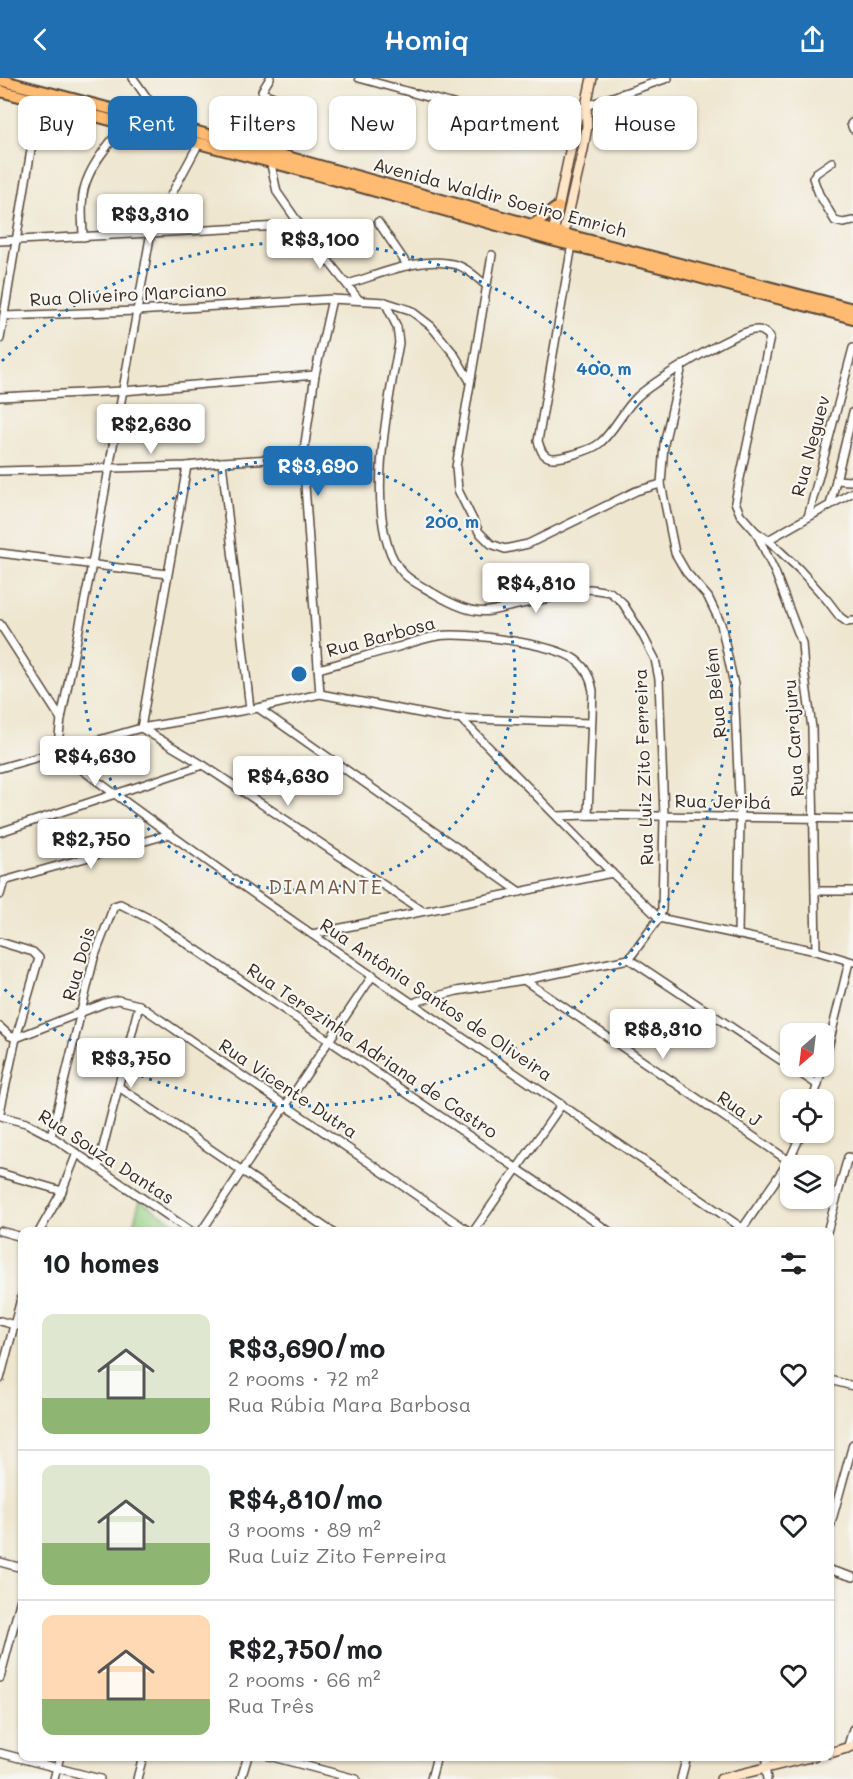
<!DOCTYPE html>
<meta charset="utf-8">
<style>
body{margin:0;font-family:Mali,sans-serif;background:#f2f2f2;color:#202124;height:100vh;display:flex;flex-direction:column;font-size:22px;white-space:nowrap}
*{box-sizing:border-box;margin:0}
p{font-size:20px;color:#757577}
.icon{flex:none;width:33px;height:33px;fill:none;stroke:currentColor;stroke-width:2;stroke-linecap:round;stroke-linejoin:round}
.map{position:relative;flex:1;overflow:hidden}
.sheet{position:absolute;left:18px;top:1149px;width:816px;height:534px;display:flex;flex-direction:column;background:#fff;border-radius:12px;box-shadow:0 2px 4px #0004}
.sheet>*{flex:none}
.hud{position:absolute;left:18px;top:18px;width:818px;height:54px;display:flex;gap:12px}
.needle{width:39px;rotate:208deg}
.tools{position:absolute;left:780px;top:945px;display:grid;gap:12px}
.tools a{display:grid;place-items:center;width:54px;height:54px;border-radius:12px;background:#fff;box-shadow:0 2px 4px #0004;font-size:30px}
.price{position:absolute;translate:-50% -51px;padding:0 14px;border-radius:6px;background:#fff;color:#222;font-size:20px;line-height:39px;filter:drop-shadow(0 2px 3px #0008)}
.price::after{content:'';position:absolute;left:50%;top:36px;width:18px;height:14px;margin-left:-9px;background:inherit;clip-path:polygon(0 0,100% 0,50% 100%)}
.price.selected{background:#1f6fb2;color:#fff}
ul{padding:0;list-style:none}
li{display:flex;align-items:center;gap:18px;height:150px;padding:0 24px}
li+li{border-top:2px solid #e0e0e0}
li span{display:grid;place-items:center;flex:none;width:168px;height:120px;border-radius:12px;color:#555}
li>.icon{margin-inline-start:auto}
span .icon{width:72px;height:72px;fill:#fffc;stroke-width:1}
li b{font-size:26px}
h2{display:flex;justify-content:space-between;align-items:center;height:72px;padding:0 24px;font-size:26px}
.tag{padding:0 21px;border-radius:12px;background:#fff;box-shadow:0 2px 4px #0004;font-size:21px;line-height:54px}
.tag.selected{background:#1f6fb2;color:#fff}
header{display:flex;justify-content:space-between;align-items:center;height:78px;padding:0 24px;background:#1f6fb2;color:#fff;font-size:27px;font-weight:600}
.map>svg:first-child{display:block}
</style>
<header><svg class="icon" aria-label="back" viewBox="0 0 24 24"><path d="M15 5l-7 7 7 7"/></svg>Homiq<svg class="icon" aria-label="share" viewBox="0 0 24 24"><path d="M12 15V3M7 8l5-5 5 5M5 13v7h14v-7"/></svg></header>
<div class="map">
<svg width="853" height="1701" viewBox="0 0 853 1701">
<rect width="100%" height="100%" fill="#f6f6f2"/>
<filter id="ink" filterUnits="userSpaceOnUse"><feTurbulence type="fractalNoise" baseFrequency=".0167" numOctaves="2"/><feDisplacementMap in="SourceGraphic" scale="12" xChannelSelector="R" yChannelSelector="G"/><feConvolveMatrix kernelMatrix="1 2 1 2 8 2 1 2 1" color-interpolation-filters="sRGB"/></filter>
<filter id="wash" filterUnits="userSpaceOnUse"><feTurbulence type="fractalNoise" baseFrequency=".008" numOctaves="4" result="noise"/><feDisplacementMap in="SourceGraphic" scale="24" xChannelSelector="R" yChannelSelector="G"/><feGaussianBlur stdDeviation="1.35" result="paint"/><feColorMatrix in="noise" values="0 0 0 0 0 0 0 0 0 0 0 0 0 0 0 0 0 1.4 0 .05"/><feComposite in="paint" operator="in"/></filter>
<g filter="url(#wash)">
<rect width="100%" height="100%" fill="#efe6cf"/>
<polygon fill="#94cf83" stroke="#687c50" stroke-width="1.5" points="140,1122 188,1154 131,1154"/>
</g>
<g filter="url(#ink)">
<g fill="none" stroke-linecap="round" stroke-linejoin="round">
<g stroke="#564639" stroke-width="10">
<g id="street">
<polyline points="133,0 164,44"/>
<polyline points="270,0 262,13 263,15 300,29"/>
<polyline points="359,0 572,59"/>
<polyline points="586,28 668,0"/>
<polyline points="853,44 851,46 853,51"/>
<polyline points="270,82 277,114 300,147 359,222"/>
<polyline points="832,84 816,95 813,100 819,116 835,143 843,145 853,143"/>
<polyline points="378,144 408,188"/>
<path d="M83,159C83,144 80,127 84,111C90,87 109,66 124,47"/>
<polyline points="0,163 300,147"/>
<path d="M572,167L538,363C540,369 541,376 548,379C557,383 592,372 600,365C615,352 623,332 638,318C654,304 739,249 758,252C763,252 767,256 770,259L735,424L740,436L756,454L768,462L799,491L827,522L840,539L847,544L853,543"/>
<polyline points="492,177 456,389 458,412 479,454 491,466 505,471 528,466 636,413 661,406"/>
<path d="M348,206C381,196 422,177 457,187C468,190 478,201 487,208"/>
<path d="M385,224L397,249L399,265C389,320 360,451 404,496C412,504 425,510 435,516C450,525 472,536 490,533L590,511L610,514L622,524L641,554L655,581L659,601L664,738L662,832L659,840L629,881L524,902L457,913L418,923L414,925"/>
<polyline points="4,238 136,233 332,221 385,224 410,232 431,248 454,276 470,303"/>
<polyline points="0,261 39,23"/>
<polyline points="682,288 664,366 661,406 675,475 686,494 708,519 721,546 734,607 740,740 738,857"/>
<polyline points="0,319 123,313 315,297"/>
<polyline points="222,384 250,631"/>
<polyline points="187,388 141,650 203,687 421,832"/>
<polyline points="0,393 187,388 222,384 303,379"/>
<polyline points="836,402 850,403 853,401"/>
<polyline points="830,427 853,334"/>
<polyline points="808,439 853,270"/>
<polyline points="756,454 775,494 802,565 804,592 812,650 816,873"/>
<polyline points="768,462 853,414"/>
<polyline points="0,475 167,496"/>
<polyline points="0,546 61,641"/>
<path d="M318,591C345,584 371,576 398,569C411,565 424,560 438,558C463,553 555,566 576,582C586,590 591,601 593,613L588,737"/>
<polyline points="320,616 303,379 315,297 332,221"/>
<polyline points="258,630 520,814"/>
<polyline points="461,641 612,795 659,840 816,873 853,884"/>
<path d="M57,673C279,840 513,992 742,1150"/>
<polyline points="57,673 61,641 92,486 151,154 199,65"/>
<polyline points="0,690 141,650 258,630 320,616 446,640 591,645"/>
<polyline points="557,738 588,737 853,741"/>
<polyline points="0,754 203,687"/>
<polyline points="4,803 170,756"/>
<polyline points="815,813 853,813"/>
<polyline points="0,817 4,803"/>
<polyline points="312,856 612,795"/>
<polyline points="0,864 33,874 39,880 16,960 0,1034"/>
<polyline points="629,881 818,1007"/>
<polyline points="524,902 789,1083"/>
<polyline points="0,949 10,958 16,960 105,925 118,922 139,927 470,1154"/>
<polyline points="824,986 849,884"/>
<polyline points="119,1009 332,1154"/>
<polyline points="813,1022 823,988"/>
<polyline points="0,1038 26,1045 51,1058 192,1154"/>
<polyline points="51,1058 94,880 114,828 120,826 154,843 610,1154"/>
<polyline points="98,1089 139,927"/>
<polyline points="0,1095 62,1113"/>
<polyline points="0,1153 22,1159"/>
<polyline points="39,1154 62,1113 77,1075"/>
<polyline points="201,1154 373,897"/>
<polyline points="473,1154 562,1026"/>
<polyline points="740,1154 789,1083 802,1054"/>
<polyline points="827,1154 848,1079 853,1081"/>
<polyline points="0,1243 22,1249"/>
<polyline points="0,1301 22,1217"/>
<polyline points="830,1302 853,1308"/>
<polyline points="830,1449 853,1366"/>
<polyline points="0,1484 22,1490"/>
<polyline points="830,1492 853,1499"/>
<polyline points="0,1600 22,1517"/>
<polyline points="847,1671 853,1651"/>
<polyline points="0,1675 100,1701"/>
<polyline points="269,1678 356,1701"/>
<polyline points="54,1701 60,1678"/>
<polyline points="137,1701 143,1678"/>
<polyline points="241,1701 248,1678"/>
<polyline points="431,1701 437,1678"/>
<polyline points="681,1701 687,1678"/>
<polyline points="767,1701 765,1690 768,1678"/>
</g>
</g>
<g stroke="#564639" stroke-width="12">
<g id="secondary">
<polyline points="552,160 578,35 586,28"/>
<polyline points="562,162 583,72 587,48 586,28 592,0"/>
<polyline points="830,1675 853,1668"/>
<polyline points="721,1701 814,1678"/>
</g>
</g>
<g stroke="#564639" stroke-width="14">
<g id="primary">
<polyline points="0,2 165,45 564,156 853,231"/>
<polyline points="0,13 286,88 551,162 664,190 853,240"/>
<polyline points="533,147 558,129"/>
</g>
</g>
<use href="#street" stroke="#fff" stroke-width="7"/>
<use href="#secondary" stroke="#ffe4c6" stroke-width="9"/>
<use href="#primary" stroke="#ffbb71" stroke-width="10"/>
</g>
</g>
<g fill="none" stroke="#1f6fb2" stroke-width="3" stroke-dasharray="3 6">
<circle cx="299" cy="596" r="216"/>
<path d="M2 283A432 432 0 1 1 2 909"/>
</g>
<g text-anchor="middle" stroke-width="4.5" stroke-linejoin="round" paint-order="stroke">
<g font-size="18" fill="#3b2a1e" stroke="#f6f6f2">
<text transform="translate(500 120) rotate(15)" y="6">Avenida Waldir Soeiro Emrich</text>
<text transform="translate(128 217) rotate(-3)" y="6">Rua Oliveiro Marciano</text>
<text transform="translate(811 368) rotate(-75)" y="6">Rua Neguev</text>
<text transform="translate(381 559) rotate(-15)" y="6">Rua Barbosa</text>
<text transform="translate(716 615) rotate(-96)" y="6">Rua Belém</text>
<text transform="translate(794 660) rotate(-94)" y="6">Rua Carajuru</text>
<text transform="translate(644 689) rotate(-92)" y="6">Rua Luiz Zito Ferreira</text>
<text transform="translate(723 724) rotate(1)" y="6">Rua Jeribá</text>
<text transform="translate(79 886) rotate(-74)" y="6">Rua Dois</text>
<text transform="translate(436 922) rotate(34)" y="6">Rua Antônia Santos de Oliveira</text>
<text transform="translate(372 973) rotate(34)" y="6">Rua Terezinha Adriana de Castro</text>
<text transform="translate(288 1011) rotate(34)" y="6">Rua Vicente Dutra</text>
<text transform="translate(739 1031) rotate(34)" y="6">Rua J</text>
<text transform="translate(106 1079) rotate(33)" y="6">Rua Souza Dantas</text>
</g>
<g font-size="20" letter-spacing="1.5" fill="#755b46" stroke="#f6f6f2">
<text x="326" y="816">DIAMANTE</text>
</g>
</g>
<circle cx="299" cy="596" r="9" fill="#1f6fb2" stroke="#f6f6f2" stroke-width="3"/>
<g font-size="18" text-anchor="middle" font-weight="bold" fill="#1f6fb2" stroke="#f6f6f2" stroke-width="4.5" stroke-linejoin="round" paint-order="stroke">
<text x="604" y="297">400 m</text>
<text x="452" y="450">200 m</text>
</g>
</svg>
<div class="tools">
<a><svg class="needle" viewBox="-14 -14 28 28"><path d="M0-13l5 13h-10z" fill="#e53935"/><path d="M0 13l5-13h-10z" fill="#757577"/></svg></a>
<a><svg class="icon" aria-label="locate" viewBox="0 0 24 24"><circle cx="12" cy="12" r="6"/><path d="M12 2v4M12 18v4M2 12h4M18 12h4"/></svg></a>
<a><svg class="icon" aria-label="layers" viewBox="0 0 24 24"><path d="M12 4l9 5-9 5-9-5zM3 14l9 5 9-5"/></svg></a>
</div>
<b class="price" style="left:150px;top:167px">R$3,310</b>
<b class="price" style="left:320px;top:192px">R$3,100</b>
<b class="price" style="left:151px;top:377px">R$2,630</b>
<b class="price selected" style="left:318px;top:419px">R$3,690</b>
<b class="price" style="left:536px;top:536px">R$4,810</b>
<b class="price" style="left:95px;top:709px">R$4,630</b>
<b class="price" style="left:288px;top:729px">R$4,630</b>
<b class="price" style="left:91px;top:792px">R$2,750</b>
<b class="price" style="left:663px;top:982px">R$8,310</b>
<b class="price" style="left:131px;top:1011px">R$3,750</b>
<div class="hud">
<a class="tag">Buy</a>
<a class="tag selected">Rent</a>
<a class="tag">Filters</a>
<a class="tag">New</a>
<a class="tag">Apartment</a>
<a class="tag">House</a>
</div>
<section class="sheet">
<h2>10 homes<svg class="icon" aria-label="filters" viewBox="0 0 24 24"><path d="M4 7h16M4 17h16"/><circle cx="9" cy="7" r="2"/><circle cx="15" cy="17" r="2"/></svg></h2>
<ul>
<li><span style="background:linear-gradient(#dfe7d0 70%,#8fb573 0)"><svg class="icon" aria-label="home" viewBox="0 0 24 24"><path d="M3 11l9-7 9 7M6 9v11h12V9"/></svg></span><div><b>R$3,690/mo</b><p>2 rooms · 72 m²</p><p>Rua Rúbia Mara Barbosa</p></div><svg class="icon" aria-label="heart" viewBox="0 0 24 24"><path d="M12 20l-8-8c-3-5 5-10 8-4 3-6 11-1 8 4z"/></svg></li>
<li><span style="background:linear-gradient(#dfe7d0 65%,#8fb573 0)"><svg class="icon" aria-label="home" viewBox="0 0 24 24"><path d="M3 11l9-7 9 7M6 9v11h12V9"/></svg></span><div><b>R$4,810/mo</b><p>3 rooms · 89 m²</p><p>Rua Luiz Zito Ferreira</p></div><svg class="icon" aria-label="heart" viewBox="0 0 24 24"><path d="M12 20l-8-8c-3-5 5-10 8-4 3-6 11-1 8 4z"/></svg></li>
<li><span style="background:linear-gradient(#ffd9b3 70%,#8fb573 0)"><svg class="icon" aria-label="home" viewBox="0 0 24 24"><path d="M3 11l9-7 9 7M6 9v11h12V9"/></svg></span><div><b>R$2,750/mo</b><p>2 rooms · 66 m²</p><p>Rua Três</p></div><svg class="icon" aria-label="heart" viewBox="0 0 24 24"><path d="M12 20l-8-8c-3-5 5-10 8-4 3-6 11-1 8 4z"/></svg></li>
</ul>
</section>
</div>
